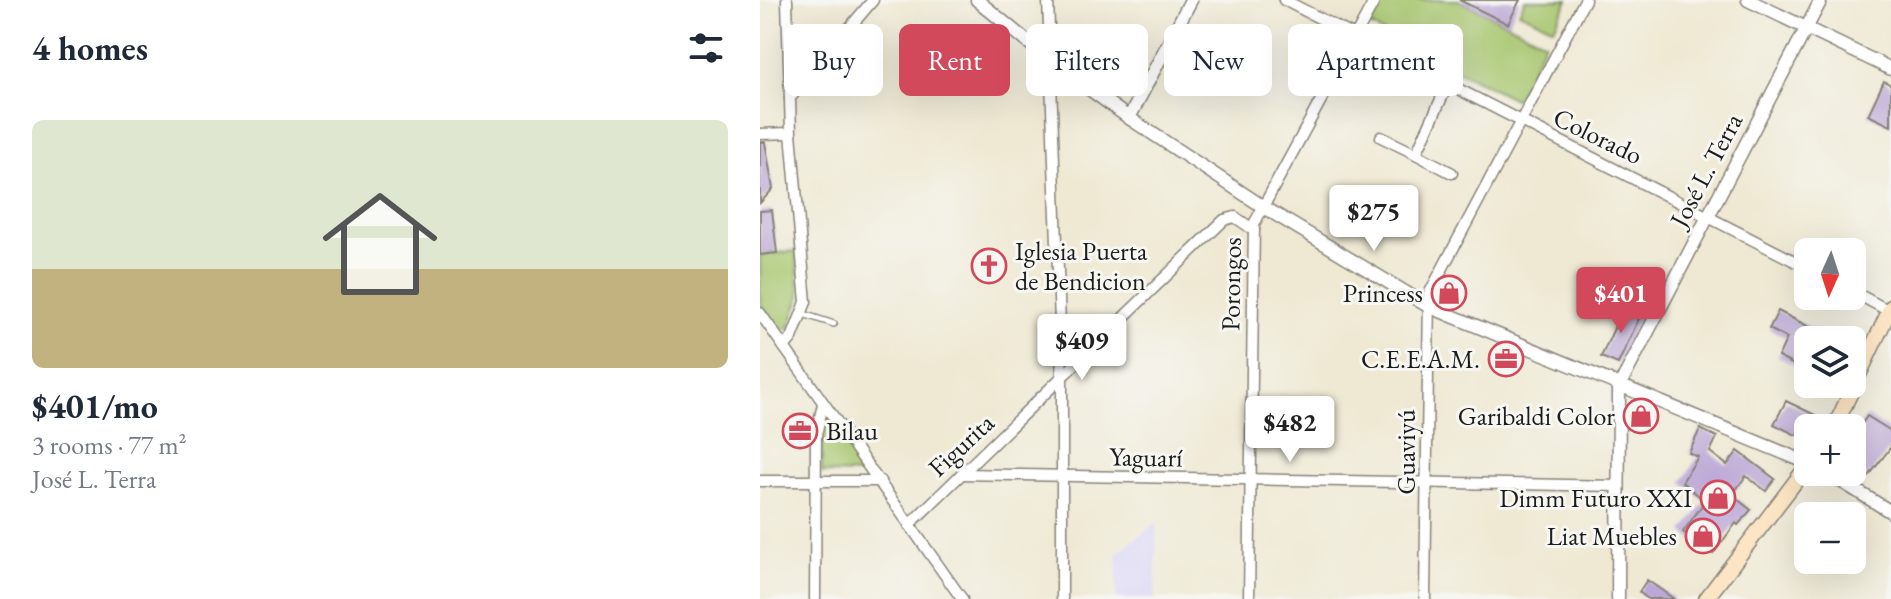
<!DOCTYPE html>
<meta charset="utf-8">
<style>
body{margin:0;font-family:"EB Garamond",serif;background:#f6f6f7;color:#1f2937;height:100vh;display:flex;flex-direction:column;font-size:30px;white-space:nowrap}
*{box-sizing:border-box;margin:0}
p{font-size:26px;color:#747a83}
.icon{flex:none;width:44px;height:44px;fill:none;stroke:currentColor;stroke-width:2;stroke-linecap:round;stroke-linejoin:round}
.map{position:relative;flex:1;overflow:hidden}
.sheet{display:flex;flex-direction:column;background:#fff;width:760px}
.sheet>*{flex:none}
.hud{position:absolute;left:24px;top:24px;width:760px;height:72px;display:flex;gap:16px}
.needle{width:52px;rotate:183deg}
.controls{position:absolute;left:1034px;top:238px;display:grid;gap:16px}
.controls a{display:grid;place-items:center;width:72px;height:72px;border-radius:12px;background:#fff;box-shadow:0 8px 32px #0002;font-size:40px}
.price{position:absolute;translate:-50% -68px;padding:0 18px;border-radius:8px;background:#fff;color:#222;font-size:26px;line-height:52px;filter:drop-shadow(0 2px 4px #0008)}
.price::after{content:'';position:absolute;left:50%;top:48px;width:24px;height:18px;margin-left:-12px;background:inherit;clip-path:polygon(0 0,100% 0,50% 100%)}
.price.selected{background:#d1495b;color:#fff}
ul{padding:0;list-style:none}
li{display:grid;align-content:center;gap:16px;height:424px;padding:0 32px}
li+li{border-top:2px solid #e0e1e3}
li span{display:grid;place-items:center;height:248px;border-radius:12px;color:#555}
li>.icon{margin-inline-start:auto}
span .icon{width:144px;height:144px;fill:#fffc;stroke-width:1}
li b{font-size:34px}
h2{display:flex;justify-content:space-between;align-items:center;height:96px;padding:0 32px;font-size:34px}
.tag{padding:0 28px;border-radius:12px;background:#fff;box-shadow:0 8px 32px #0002;font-size:28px;line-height:72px}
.tag.selected{background:#d1495b;color:#fff}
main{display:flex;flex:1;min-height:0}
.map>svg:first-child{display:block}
</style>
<main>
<section class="sheet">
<h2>4 homes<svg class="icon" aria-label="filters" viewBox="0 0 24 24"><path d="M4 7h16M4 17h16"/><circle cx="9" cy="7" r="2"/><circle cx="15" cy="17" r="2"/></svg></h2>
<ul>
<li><span style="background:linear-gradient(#dfe7d0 60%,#c2b280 0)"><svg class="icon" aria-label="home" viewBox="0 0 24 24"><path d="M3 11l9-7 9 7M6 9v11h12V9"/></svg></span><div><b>$401/mo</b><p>3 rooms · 77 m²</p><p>José L. Terra</p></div></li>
</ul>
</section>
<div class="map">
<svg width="1131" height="599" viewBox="0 0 1131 599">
<rect width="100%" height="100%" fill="#f6f6f2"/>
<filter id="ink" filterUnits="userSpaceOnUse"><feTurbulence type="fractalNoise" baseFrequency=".0125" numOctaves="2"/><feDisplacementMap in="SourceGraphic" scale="16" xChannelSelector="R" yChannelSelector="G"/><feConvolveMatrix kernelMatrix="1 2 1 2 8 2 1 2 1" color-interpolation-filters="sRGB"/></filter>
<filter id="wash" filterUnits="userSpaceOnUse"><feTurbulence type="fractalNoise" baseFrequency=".006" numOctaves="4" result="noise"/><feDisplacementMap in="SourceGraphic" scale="32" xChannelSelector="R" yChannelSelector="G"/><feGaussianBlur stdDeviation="1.8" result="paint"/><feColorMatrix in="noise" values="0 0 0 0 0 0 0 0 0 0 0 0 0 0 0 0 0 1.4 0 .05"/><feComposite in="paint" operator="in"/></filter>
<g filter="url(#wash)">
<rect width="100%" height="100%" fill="#efe9d3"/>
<polygon fill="#dad6f7" points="397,522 395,599 356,599 357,554"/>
<g fill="#a6c56c" stroke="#617044" stroke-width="2">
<polygon points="623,0 699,0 785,42 756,100 610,26"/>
<polygon points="765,0 808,0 794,28 759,12"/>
<polygon points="36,251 40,298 29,328 21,330 0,304 0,255"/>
<polygon points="68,423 103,468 101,474 62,473 62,429"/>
</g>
<g id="blocks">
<g fill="#bca7d6">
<polygon points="699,0 760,0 748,24"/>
<polygon points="1124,81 1131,85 1131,126 1108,115"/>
<polygon points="0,142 5,142 13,189 0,203"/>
<polygon points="12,210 17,253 0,255 0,211"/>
<polygon points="864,306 881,314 858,364 841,357"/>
<polygon points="1018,311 1075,340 1048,340 1048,372 1018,357 1027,338 1009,329"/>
<polygon points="1026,401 1055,415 1045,435 1034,434 1014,424"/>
<polygon points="1107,416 1131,431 1131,447 1108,477 1092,467 1092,438"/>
<polygon points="940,429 957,437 950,452 967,465 978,451 1015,479 1006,491 986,476 972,495 991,510 978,525 976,523 953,554 923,532 945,501 922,482 938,457 929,453"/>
<polygon points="887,580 914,599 888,599 879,592"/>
</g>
</g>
</g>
<g filter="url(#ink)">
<use href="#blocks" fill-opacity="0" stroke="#868278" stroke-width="2"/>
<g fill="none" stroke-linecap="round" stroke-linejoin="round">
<g stroke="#868278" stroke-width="8">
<polyline id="service" points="43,314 74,324"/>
</g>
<g stroke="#868278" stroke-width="13">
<g id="minor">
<polyline points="288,0 302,378 302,599"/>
<polyline points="524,0 1048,268"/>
<polyline points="688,84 656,154 692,173"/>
<polyline points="30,98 113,0"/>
<polyline points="0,134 31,133"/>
<polyline points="621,137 656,154"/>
<polyline points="1092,291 1129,311"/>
<polyline points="0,313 202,599"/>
<polyline points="24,347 32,338 46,302 31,133 27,0"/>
<polyline points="201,474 858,486"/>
<polyline points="0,481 120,481"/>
<polyline points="149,525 464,220 475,217 494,230"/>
<polyline points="55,599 56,435 63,404"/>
<polyline points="489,599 494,224 615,0"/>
<polyline points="665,599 669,294 825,0"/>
</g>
</g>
<g stroke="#868278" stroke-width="15">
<g id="tertiary">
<polyline points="217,0 292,62 369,118 505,208 668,306 1048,463"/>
<polyline points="988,0 1131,69"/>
<polyline points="369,118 431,0"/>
<polyline points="1066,472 1131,512"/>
<polyline points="858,599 859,387 1061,0"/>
</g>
</g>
<g stroke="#868278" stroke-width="17">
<g id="secondary">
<polyline points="1074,428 1131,307"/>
<polyline points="946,599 1048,465"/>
</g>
</g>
<use href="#service" stroke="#fff" stroke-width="5"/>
<use href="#minor" stroke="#fff" stroke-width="10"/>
<use href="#tertiary" stroke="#fff" stroke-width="12"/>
<use href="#secondary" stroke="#fce5c4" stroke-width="14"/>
</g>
</g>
<defs>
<g id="church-ring" transform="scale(1.8)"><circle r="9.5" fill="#f6f6f2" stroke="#d1495b" stroke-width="1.5"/><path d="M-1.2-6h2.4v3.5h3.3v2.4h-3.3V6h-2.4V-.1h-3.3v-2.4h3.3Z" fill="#d1495b"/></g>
<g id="shop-ring" transform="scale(1.8)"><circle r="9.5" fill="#f6f6f2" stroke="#d1495b" stroke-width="1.5"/><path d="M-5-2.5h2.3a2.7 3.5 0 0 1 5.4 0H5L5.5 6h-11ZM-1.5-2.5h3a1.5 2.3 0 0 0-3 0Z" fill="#d1495b"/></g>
<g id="office-ring" transform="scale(1.8)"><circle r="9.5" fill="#f6f6f2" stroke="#d1495b" stroke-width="1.5"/><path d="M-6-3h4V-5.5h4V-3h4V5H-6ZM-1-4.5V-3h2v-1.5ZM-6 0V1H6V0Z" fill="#d1495b"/></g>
</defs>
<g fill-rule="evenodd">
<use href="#church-ring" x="229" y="266"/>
<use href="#shop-ring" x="689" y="293"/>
<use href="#office-ring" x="746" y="359"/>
<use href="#shop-ring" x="881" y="416"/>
<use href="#office-ring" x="40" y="431"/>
<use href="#shop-ring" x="958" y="498"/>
<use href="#shop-ring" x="943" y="536"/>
</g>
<g text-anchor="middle" stroke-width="6" stroke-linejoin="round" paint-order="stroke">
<g font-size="26" fill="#1c1c1c" stroke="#f6f6f2">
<text transform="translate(838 136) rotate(26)" y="9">Colorado</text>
<text transform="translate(946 170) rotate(-62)" y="9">José L. Terra</text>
<text transform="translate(471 284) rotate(-89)" y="9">Porongos</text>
<text transform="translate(201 445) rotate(-43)" y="9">Figurita</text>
<text transform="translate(646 452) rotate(-90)" y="9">Guaviyú</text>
<text transform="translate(386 457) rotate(1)" y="9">Yaguarí</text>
</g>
<g font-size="26" fill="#1c1c1c" stroke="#f6f6f2" text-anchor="end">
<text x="255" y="260" text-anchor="start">Iglesia Puerta<tspan x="255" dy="30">de Bendicion</tspan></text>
<text x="663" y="302">Princess</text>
<text x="720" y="368">C.E.E.A.M.</text>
<text x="855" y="425">Garibaldi Color</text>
<text x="66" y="440" text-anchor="start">Bilau</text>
<text x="932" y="507">Dimm Futuro XXI</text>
<text x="917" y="545">Liat Muebles</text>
</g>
</g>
</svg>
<div class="controls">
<a><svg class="needle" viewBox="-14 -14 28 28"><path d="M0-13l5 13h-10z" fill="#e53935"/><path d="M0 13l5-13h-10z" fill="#747a83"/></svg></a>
<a><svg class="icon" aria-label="layers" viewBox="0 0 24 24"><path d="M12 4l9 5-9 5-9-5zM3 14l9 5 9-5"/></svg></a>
<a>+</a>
<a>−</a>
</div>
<b class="price" style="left:614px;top:253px">$275</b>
<b class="price selected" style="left:861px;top:335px">$401</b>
<b class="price" style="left:322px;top:382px">$409</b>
<b class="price" style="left:530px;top:464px">$482</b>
<div class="hud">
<a class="tag">Buy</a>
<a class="tag selected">Rent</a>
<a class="tag">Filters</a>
<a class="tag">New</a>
<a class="tag">Apartment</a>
</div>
</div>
</main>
